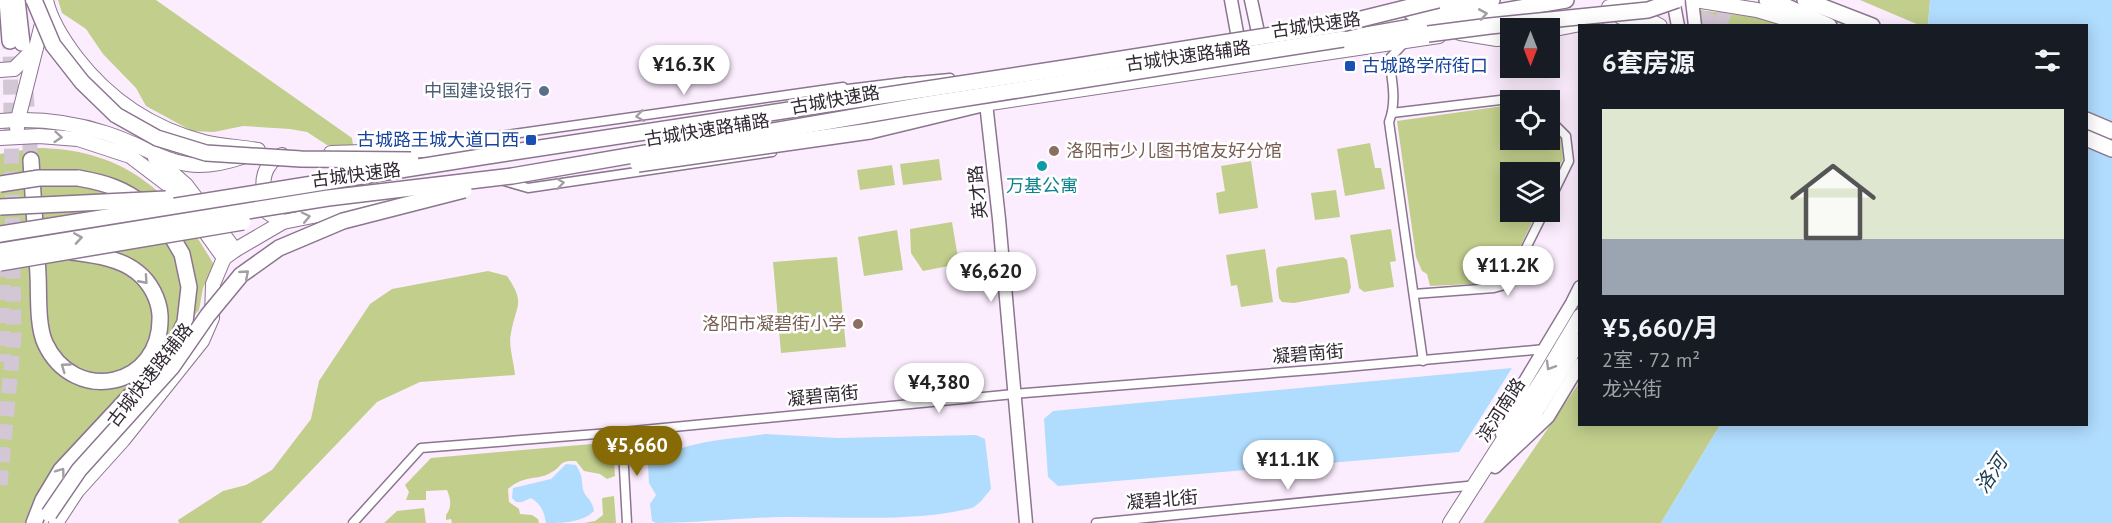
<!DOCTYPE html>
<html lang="zh">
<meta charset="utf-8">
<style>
body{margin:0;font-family:"PT Sans","Noto Sans SC",sans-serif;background:#242831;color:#f1f3f6;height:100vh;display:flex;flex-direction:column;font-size:22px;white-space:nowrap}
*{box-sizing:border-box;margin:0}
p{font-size:20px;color:#9ea1a6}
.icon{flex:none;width:33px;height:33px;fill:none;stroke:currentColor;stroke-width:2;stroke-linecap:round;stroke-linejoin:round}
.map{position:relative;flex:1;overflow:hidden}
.sheet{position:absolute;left:1578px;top:24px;width:510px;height:402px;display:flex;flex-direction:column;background:#171b24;border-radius:0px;box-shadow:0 3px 15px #0003}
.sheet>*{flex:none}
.needle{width:39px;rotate:180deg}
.fabs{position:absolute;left:1500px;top:18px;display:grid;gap:12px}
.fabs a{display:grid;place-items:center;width:60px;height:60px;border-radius:0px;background:#171b24;box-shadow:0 3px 15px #0003;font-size:30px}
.price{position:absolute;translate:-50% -51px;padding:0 14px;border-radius:21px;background:#fff;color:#222;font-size:20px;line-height:39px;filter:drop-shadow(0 2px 3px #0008)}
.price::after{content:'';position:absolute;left:50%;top:36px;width:18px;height:14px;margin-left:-9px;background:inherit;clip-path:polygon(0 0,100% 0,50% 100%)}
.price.active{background:#866a06;color:#fff}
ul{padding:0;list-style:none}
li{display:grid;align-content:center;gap:12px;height:318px;padding:0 24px}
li+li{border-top:2px solid #363941}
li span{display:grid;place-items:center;height:186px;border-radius:0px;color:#555}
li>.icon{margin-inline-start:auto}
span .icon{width:108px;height:108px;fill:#fffc;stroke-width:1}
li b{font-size:26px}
h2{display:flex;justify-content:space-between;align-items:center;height:72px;padding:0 24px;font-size:26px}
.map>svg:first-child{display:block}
</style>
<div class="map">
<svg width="2112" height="523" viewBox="0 0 2112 523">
<rect width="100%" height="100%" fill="#fcedfe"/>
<g fill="#c1ce8c">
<polygon points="58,0 156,0 352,138 353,145 337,147 327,145 307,132 290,129 243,126 214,132 192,131 146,106 136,88 103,54 86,29 62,13"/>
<polygon points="1860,0 1930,0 1928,25 1919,25"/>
<polygon points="1699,10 1768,19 1786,25 1703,25"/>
<polygon points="1510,105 1510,140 1550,140 1550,128 1561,138 1563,159 1550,187 1550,172 1510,172 1510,212 1537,212 1504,280 1494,283 1430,286 1427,274 1422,271 1416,257 1397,121"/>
<polygon points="1370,143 1375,168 1381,168 1385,189 1345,196 1337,149"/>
<path d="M35,148C122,148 173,191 214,265L203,288L199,310L27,523H0V154Z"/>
<polygon points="939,159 942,180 903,185 900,164"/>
<polygon points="1251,161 1258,208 1219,214 1216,193 1225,191 1221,166"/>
<polygon points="892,165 895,185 860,190 857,170"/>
<polygon points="1336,190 1340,217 1315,220 1311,193"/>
<polygon points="952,222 959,264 923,271 911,253 910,229"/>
<polygon points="1391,229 1396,261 1390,262 1394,287 1364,292 1359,288 1350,235"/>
<polygon points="897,230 903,270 864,276 858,237"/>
<polygon points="1265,249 1273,302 1241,307 1237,285 1231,286 1226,255"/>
<polygon points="837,257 846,347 781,353 773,262"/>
<polygon points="1343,257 1347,260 1351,287 1349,293 1294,303 1282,302 1279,298 1276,270 1278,267"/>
<path d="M488,271L507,276C526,304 516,304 511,333C508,345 514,362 515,375L420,382L377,402L261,523H179L178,520L223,491L246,485L272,470L311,419L319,381L370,304L392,289Z"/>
<polygon points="1579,383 1580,424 1720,425 1661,523 1483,523"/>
<path d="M603,443C616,451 614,463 615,476L607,479L600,474L584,471L576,461C558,460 563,466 552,472C538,481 525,474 508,489L509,502L519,509L520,514L532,515L538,519L539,523H452L451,519L446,520V515C452,507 451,500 447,490L426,491V500H406L409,492L405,485L431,458Z"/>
<polygon points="614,496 616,523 584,523 595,521 603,515 602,498"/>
<polygon points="424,508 426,523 384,523 397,511"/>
</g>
<g fill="#b0dcfd">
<polygon points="1930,0 2112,0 2112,523 1661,523 1720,425 2086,424 2086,26 1928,25"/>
<polygon points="1512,368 1459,452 1058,486 1048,477 1044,419 1053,411"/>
<path d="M765,434L837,438L976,435L985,439L991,489C986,495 979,505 972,508C910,523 843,516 780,517C738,518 697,523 656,523L652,521L650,504L656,495L649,483L648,465C681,440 726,440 765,434Z"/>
<path d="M566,464L576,465C583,477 581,477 583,489C584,497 592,498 594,511C582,523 562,523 546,523C544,511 541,504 531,498L522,502H516L512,498L513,488L551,479Z"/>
</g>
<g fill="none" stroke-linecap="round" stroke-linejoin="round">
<g stroke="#d3c6d5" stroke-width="14" stroke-dasharray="14 7" stroke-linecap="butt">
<polyline points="1705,26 1714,0"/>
<polyline points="1720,26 1729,0"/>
</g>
<g stroke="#d3c6d5" stroke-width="15" stroke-dasharray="15 8" stroke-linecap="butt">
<polyline points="26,92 31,160"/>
<polyline points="0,239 3,277 3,362"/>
<polyline points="0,485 14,336 10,41"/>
</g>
<g stroke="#8b758f" stroke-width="11">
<g id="street">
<path d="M1405,42L1389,59C1392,80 1397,101 1389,122L1423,361"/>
<polyline points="906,82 950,78"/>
<polyline points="1392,113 1525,97 1529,100"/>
<polyline points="1550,120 1566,136 1569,161 1550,200"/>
<polyline points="443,144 843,87"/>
<polyline points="504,181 528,188 772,152"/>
<polyline points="1414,294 1494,288 1505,285 1511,278 1544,212"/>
<polyline points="622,432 627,523"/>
<polyline points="353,523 421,448 622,432 1014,394 1324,369 1545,349"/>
<polyline points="1096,523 1477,485"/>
</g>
</g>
<g stroke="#8b758f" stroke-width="15">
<g id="secondary">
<polyline points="1231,0 1240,49"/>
<polyline points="1251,0 1261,46"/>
<polyline points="1673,0 1678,26"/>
<polyline points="1692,0 1695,26"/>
<polyline points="981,96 986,103 999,219 1026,523"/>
<polyline points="1502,434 1524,383 1572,303 1580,287"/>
<polyline points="1495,467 1548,417 1580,364"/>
</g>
</g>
<g stroke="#8b758f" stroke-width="16">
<g id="primary">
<path d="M46,0C50,20 64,41 76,57C109,100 150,128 204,142C221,146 240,147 258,150"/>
<polyline points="1695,0 1757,10 1810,26"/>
<polyline points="1609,7 1665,0"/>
<polyline points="1621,17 1647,19 1660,26"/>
<polyline points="1550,30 1596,21"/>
<polyline points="1460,33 1497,39 1510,37"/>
<polyline points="0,70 14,69 36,47"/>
<polyline points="977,105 1439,36"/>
<path d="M0,121C36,118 71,122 105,133C162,151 177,179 242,157"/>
<polyline points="856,124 905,116"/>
<polyline points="17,128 18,119 44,16"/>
<polyline points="0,138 39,136 78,139 130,156 176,191 224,258"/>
<polyline points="331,153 495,148"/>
<path d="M282,155C278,158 272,160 270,164C259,177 264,197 267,212L283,222"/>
<polyline points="155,158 186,185 235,250"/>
<polyline points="1501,458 1539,407 1580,340"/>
<polyline points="56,523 77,491 123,440 202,341 212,318 213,284 224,258 235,250 283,222 428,193"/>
<polyline points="1450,523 1546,373 1580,316"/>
</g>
</g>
<g stroke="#8b758f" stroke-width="18">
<g id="highway">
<polyline points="7,0 10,41"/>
<polyline points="17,0 22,43"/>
<polyline points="1767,0 1783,5 1829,26"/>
<polyline points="1805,0 1872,26"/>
<polyline points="1412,13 1492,0"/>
<polyline points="1343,39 1566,0"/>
<polyline points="836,94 909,85"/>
<polyline points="2086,120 2112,131"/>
<polyline points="870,131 986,103"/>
<polyline points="2086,138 2112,149"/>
<path d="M31,160C33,198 36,236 38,275C39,294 37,325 45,343C74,406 163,388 160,315C159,299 150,282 137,272C120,258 94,255 72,252"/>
<path d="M78,178C106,183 123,188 146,206"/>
<polyline points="34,523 43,500 61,470 171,352 185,322 189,287 182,254 165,225"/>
</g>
</g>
<use href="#street" stroke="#fff" stroke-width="8"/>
<use href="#secondary" stroke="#fff" stroke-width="12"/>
<use href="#primary" stroke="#fff" stroke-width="14"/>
<use href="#highway" stroke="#fff" stroke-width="15"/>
<g stroke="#8b758f" stroke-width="18" stroke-linecap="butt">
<g id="highway-bridge">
<polyline points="34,0 53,45 82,82 116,115 157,138 206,153 301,159 411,160"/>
<polyline points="1428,34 1490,26 1648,10 1677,0"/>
<polyline points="638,164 870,131"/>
<polyline points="0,184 39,178 78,178"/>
<polyline points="0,207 166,199"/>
<polyline points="0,234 481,157 1071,67 1341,24 1438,0"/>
<polyline points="0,251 328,198 512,176 929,104 1343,39"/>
<polyline points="0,263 243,222"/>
<polyline points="49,514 79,470 172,367 208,315 241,275 279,248 343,221 464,190"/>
</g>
</g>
<use href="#highway-bridge" stroke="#fff" stroke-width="15"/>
</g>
<defs><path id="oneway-chevron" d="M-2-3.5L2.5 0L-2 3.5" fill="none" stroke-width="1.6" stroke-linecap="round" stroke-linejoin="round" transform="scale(1.5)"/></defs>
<g stroke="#a29ea3">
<use href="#oneway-chevron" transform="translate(1483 14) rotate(-10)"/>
<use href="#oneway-chevron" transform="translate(640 116) rotate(172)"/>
<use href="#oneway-chevron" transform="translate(58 137) rotate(5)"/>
<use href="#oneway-chevron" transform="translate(560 183) rotate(-8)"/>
<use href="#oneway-chevron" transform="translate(306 217) rotate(-12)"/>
<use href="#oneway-chevron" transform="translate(78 238) rotate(-9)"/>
<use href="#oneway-chevron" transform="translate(245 274) rotate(-41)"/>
<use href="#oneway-chevron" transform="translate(144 280) rotate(48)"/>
<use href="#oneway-chevron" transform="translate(1550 366) rotate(121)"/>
<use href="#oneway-chevron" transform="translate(65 367) rotate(-144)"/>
<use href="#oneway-chevron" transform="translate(61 472) rotate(-54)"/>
</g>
<g fill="#1a4fb4" stroke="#fff" stroke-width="2">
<rect x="1344" y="60" width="12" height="12" rx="3"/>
<rect x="525" y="134" width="12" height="12" rx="3"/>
</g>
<circle fill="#5c6f8a" stroke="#fff" stroke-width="2" cx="544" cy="91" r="6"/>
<g fill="#8d6e63" stroke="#fff" stroke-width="2">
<circle cx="1054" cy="151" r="6"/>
<circle cx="858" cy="324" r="6"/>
</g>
<circle fill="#0f9aa8" stroke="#fff" stroke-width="2" cx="1042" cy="166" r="6"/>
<g text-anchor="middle" stroke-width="5" stroke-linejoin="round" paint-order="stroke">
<g font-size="18" fill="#312833" stroke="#fff">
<text transform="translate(1316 25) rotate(-8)" y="6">古城快速路</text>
<text transform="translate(1188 56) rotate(-8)" y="6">古城快速路辅路</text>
<text transform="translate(835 100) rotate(-10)" y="6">古城快速路</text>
<text transform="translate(707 130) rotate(-9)" y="6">古城快速路辅路</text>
<text transform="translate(356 175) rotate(-7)" y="6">古城快速路</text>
<text transform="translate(978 192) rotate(-96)" y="6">英才路</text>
<text transform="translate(1308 354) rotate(-5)" y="6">凝碧南街</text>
<text transform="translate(150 375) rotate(-52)" y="6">古城快速路辅路</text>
<text transform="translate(823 396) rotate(-6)" y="6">凝碧南街</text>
<text transform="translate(1501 410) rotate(-57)" y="6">滨河南路</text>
<text transform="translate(1162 500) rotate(-5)" y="6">凝碧北街</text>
</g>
<g font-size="18" fill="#164399" stroke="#fff" text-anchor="start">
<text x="1362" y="72">古城路学府街口</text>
<text x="519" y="146" text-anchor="end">古城路王城大道口西</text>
</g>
<g font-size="18" fill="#4e5e75" stroke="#fff" text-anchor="end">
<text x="532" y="97">中国建设银行</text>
</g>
<g font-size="18" fill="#785e54" stroke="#fff" text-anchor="start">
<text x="1066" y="157">洛阳市少儿图书馆友好分馆</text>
<text x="846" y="330" text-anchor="end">洛阳市凝碧街小学</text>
</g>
<g font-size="18" fill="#0d838f" stroke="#fff">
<text x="1042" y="192">万基公寓</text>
</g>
<g font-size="20" font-style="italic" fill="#1b3c52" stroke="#fff">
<text transform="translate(1991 474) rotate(-56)" y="7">洛河</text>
</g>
</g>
</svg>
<div class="fabs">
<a><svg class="needle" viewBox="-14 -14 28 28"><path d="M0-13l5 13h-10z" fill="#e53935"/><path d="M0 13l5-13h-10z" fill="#9ea1a6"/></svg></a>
<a><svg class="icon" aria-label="locate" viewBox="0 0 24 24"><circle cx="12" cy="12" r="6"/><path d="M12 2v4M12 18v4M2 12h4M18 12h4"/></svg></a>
<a><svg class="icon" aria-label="layers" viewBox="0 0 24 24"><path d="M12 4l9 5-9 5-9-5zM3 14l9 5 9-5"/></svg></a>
</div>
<b class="price" style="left:684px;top:96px">¥16.3K</b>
<b class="price" style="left:1508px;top:297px">¥11.2K</b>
<b class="price" style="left:991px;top:303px">¥6,620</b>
<b class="price" style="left:939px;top:414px">¥4,380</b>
<b class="price active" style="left:637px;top:477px">¥5,660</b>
<b class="price" style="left:1288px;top:491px">¥11.1K</b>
<section class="sheet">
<h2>6套房源<svg class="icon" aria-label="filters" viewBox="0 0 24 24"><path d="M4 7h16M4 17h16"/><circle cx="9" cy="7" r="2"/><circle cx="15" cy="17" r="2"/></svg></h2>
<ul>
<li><span style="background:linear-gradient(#dfe7d0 70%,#9aa5b1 0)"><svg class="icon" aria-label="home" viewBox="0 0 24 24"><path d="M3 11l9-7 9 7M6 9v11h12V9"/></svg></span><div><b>¥5,660/月</b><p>2室 · 72 m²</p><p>龙兴街</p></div></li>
</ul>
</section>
</div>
